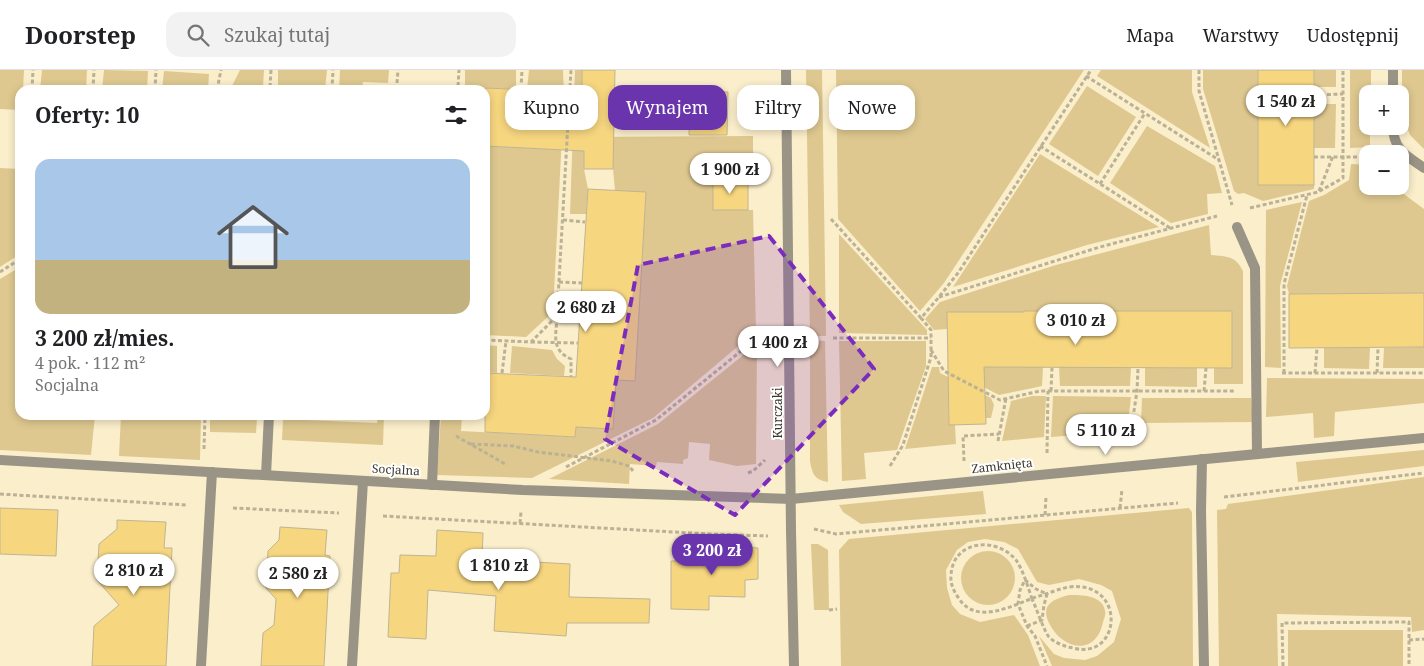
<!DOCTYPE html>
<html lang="pl">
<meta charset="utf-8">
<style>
body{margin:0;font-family:"Noto Serif",serif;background:#f2f2f2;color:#202124;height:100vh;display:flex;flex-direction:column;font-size:19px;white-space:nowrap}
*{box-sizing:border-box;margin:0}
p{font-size:16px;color:#757577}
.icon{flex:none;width:28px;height:28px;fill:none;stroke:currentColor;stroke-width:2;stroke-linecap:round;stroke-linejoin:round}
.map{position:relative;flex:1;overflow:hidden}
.panel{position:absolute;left:15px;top:15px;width:475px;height:335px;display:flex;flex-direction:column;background:#fff;border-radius:15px;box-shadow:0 2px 8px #0003}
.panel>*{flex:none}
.guide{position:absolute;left:505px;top:15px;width:475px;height:45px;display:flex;gap:10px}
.buttons{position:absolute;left:1359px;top:15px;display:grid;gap:10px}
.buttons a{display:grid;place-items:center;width:50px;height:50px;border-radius:10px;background:#fff;box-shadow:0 2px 8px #0003;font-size:25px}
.price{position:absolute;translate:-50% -42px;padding:0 11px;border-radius:18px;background:#fff;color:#222;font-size:16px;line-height:32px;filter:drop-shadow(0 1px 2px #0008)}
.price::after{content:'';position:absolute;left:50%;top:30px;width:15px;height:11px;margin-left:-8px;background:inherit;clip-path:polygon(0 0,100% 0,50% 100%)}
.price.current{background:#6a35ac;color:#fff}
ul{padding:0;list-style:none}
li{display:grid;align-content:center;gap:10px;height:265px;padding:0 20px}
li+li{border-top:1px solid #e0e0e0}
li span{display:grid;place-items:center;height:155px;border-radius:15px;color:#555}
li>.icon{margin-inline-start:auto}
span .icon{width:90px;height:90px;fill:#fffc;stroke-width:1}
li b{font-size:21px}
h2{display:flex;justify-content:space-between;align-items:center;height:60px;padding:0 20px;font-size:21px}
.chip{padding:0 18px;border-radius:15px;background:#fff;box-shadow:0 2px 8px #0003;font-size:18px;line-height:45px}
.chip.current{background:#6a35ac;color:#fff}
header{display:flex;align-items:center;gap:30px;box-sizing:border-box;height:70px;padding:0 25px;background:#fff;border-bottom:1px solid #e0e0e0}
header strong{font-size:24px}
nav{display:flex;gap:28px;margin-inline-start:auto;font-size:18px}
.search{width:350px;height:45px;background:#f2f2f2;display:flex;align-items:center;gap:12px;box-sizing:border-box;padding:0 18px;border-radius:15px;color:#757577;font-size:19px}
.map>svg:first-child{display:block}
</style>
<header>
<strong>Doorstep</strong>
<div class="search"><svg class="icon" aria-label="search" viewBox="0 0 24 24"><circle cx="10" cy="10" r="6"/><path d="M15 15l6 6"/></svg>Szukaj tutaj</div>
<nav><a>Mapa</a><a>Warstwy</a><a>Udostępnij</a></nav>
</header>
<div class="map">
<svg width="1424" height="596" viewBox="0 0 1424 596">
<rect width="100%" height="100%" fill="#fbeecb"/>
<g fill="#dec88f">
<polygon points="0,0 24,0 23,20 20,20 20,40 0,39"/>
<polygon points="42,0 87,0 86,20 40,20"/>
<polygon points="104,0 148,1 147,20 102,20"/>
<polygon points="240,0 264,0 263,16 236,15 235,20 230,20"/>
<polygon points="278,0 327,0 325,19 278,17"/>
<polygon points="340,0 389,0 388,13 363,12 362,20 339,20"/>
<polygon points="465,0 516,0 516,19 465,17"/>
<polygon points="529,0 563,0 564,26 553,242 526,267 485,265 485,76 549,79 552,21 527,20"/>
<polygon points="575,0 582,0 583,67 753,66 753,109 713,110 713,140 753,140 756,261 653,348 532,408 437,405 441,345 462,345 461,361 575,367 576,357 615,121 613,99 584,71 584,99 588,119 586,144 570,144"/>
<polygon points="806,0 822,0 826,266 810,266"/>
<polygon points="836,0 1084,0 944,213 920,241 838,149"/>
<polygon points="1101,0 1192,0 1192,22 1210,78 1097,6"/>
<polygon points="1203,0 1258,0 1258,115 1314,115 1314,119 1263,131 1244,123 1238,124 1234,121 1203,19"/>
<rect x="1314" y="0" width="22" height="17"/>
<polygon points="1350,0 1371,0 1371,24 1368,24 1368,56 1370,56 1370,77 1350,78"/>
<polygon points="1402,0 1424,0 1424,79 1410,65 1402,44"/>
<polygon points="164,1 209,4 208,20 162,20"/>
<polygon points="1087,16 1136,47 1098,106 1049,74"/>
<polygon points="1314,34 1336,34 1335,78 1314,78"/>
<polygon points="1147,56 1215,96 1222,123 1207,124 1208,144 1171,153 1110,113"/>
<polygon points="1040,84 1159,157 1087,175 953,217"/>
<polygon points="1351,94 1367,95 1368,116 1370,116 1370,120 1397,119 1424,139 1424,223 1289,224 1287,216 1309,131 1324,125 1349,110"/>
<polygon points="0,98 20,99 20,184 0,197"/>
<polygon points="1302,132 1280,216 1281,298 1265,297 1266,140"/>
<path d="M1209,155L1211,185C1227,187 1235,185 1243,201V314H1214V298L1232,297V241H1025L1024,297H1043L1042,316L999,325L947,298L948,296H1014L947,243V259L934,260L925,249L940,232L1056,195Z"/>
<polygon points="839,164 927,260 927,265 839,263"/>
<polygon points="20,197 20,345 95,345 91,385 0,380 0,209"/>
<path d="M810,270L825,271L828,412C814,410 812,403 810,391Z"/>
<polygon points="839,271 926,271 926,296 897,380 864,383 866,409 842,411"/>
<polygon points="757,274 756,394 737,396 709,390 710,374 689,372 688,388 683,390 683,394 657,392 656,396 630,394 629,414 549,409 658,354"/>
<polygon points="485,275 497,276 497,303 485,302"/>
<polygon points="512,276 552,280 557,289 565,296 564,306 510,303"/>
<polygon points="1424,277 1424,298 1383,298 1384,278"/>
<polygon points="1324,278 1370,278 1369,299 1324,298"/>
<polygon points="932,297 939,297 940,303 991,328 994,335 991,348 986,348 985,329 948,330 949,354 955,355 956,374 905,379"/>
<polygon points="1059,297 1131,298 1130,316 1060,316"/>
<polygon points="1145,298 1197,298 1197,317 1145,316"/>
<polygon points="1267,308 1424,309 1424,333 1335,342 1334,366 1314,368 1313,343 1266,347"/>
<polygon points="1032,326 1046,326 1044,367 1002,371 1011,331"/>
<polygon points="1053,326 1131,327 1127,361 1051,367"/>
<polygon points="1142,328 1251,328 1253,352 1141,353"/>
<polygon points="121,345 201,345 200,390 119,386"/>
<polygon points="210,345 257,348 256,363 210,362"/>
<polygon points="378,345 384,345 383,375 282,370 283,349 377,353"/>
<polygon points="1424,380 1424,396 1298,412 1296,392"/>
<polygon points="1424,407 1424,560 1412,562 1411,547 1277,544 1278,596 1219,596 1217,440 1226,439 1228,434"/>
<polygon points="983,421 986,444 861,454 843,442 839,435"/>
<polygon points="1189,438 1192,442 1193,596 1052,596 1039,566 1054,584 1064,588 1085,590 1097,586 1114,572 1121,549 1112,521 1101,515 1079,509 1049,515 1037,512 1018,479 1004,472 985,469 968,472 957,480 946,500 947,518 952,535 960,544 980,552 1014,545 1028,565 1040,596 841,596 839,480 849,469"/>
<polygon points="811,474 818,474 828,480 829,540 814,540"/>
<circle cx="988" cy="508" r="27"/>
<path d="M1069,525C1081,525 1103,525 1105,541C1106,545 1104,549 1103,552C1096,587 1062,580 1049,553C1040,534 1054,529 1069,525Z"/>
<rect x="1288" y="560" width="115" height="36"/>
</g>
<g fill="#f6d67f" stroke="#c0b493">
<polygon points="582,0 615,0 613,99 584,99 584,81 485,76 485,18 582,22"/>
<rect x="1258" y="0" width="56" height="115"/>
<polygon points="690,21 728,22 727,65 689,65"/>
<rect x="713" y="110" width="35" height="30"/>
<polygon points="588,119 646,122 635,311 616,310 613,359 576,357 575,367 485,362 485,303 576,307"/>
<polygon points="1424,223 1424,277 1289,278 1289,224"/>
<polygon points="1024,241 1232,241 1232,298 984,297 986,354 949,355 947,242 1024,242"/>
<polygon points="0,438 58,440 56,486 0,484"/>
<polygon points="117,450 166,452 164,478 172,478 166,596 92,596 94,556 119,535 97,510 99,474 117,459"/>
<polygon points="280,457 327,460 325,485 330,486 324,596 261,596 263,563 274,555 276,529 266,518 268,481 279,470"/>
<polygon points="437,460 483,463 482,489 570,494 569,527 650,529 649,553 567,553 566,566 494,561 496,526 428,520 426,569 388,567 391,503 399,503 400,485 436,486"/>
<polygon points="695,475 758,478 758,509 745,510 745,527 709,526 709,540 671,539 671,491 694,491"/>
</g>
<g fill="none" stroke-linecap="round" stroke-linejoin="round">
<g stroke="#bbb195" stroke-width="3" stroke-dasharray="4 2.5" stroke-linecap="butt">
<polyline points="1199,0 1199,21 1232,135"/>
<polyline points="1086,6 1219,90"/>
<polyline points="397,13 398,0"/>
<polyline points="458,16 459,0"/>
<polyline points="270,17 271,0"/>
<polyline points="521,19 522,0"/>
<polyline points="32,20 33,0"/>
<polyline points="93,20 94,0"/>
<polyline points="155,20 156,0"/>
<polyline points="217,20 221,0"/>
<polyline points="332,20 333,0"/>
<polyline points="1314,25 1343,24"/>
<polyline points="1040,76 1170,158"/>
<polyline points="1314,87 1368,87"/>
<polyline points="1100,114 1145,43"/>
<polyline points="1319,121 1333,86"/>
<polyline points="1250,138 1318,122 1343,108 1343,0"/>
<polyline points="831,149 921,248 939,227 958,203 1091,0"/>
<polyline points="563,150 585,152"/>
<polyline points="0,202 20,189"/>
<polyline points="559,212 582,213"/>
<polyline points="939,227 1100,177 1217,146"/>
<path d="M557,247C556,266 551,280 571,289V307"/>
<polyline points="833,268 931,268"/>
<polyline points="485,270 531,272 557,246 571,0"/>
<polyline points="531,272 578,273"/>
<polyline points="931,280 944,301 1000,330 1040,321 1234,321"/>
<polyline points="502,303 506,271"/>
<polyline points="1282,303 1424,303"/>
<polyline points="1284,303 1284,214 1307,125"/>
<polyline points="1315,303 1317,278"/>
<polyline points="1377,303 1378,278"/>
<polyline points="1051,321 1052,298"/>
<polyline points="1204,321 1206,298"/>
<polyline points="456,366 507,395"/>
<polyline points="998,371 1006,328"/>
<polyline points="471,374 513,376 538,382 612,391 629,396 633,401"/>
<polyline points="1129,374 1137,321 1138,298"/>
<polyline points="204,379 205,345"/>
<polyline points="1047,383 1048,321"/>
<polyline points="964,391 963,366 999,364"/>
<polyline points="890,396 903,375 931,287 931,260 921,248"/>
<polyline points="566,397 656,350 746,277 763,267"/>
<polyline points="748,403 753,401 765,390"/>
<polyline points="0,424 187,435"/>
<polyline points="1224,427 1424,403"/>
<polyline points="233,438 339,443"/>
<polyline points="1120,438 1122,419"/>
<polyline points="1045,445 1046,427"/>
<polyline points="383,446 710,464 768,466"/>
<polyline points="520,453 521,442"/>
<polyline points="814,459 836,464 1178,433"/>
<path d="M1032,529C1028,517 1023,500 1016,490C996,466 953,470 951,505C950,514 954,522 960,530C978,555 1013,535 1036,527C1047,524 1058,519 1069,517C1127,510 1122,591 1073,578C1064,576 1055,573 1049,567C1044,561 1036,537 1032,529"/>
<polyline points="829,540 837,539"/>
<polyline points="1027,556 1042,550 1044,535 1047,524 1036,519 1025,510 1020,520 1018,534 1027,556 1035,566 1047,596"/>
<polyline points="1409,570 1424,569"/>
<polyline points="1283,596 1282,553 1409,552 1409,596"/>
</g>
<g stroke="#999486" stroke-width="10">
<polyline points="1393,24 1393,0"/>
<path d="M1393,56C1393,80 1407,86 1424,98"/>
<polyline points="1237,157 1255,198 1257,384"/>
<polyline points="1202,389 1201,441 1204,596"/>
<polyline points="266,405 269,345"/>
<polyline points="432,415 435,345"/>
<polyline points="201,596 212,402"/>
<polyline points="352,596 363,411"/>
</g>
<polyline stroke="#999486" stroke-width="10" points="0,390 523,420 791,429 1424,368"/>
<polyline stroke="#999486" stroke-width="10" points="786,0 791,461 794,596"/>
</g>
<path fill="#7b2cbf" fill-opacity="0.2" stroke="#7b2cbf" stroke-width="4" stroke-dasharray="10 6" stroke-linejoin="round" d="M769,166L874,299L735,445L605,369L638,195Z"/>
<g text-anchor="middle" stroke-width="4" stroke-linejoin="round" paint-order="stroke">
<g font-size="12" fill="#3d382a" stroke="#fff">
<text transform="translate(778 343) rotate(-90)" y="4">Kurczaki</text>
<text transform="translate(1002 396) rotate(-6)" y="4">Zamknięta</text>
<text transform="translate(396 400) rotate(3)" y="4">Socjalna</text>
</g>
</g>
</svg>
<div class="buttons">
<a>+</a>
<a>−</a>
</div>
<b class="price" style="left:1286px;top:57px">1 540 zł</b>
<b class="price" style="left:730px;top:125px">1 900 zł</b>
<b class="price" style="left:586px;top:263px">2 680 zł</b>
<b class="price" style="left:1076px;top:276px">3 010 zł</b>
<b class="price" style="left:778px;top:298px">1 400 zł</b>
<b class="price" style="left:1106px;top:386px">5 110 zł</b>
<b class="price current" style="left:712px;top:506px">3 200 zł</b>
<b class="price" style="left:499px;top:521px">1 810 zł</b>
<b class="price" style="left:134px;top:526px">2 810 zł</b>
<b class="price" style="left:298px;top:529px">2 580 zł</b>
<div class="guide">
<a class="chip">Kupno</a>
<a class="chip current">Wynajem</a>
<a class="chip">Filtry</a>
<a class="chip">Nowe</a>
</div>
<section class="panel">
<h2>Oferty: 10<svg class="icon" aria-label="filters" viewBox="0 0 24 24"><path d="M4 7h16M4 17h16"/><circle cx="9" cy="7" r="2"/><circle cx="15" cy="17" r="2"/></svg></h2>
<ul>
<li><span style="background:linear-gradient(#a9c7e8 65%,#c2b280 0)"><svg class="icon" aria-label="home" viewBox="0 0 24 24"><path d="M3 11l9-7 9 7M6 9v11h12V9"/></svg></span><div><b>3 200 zł/mies.</b><p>4 pok. · 112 m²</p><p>Socjalna</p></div></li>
</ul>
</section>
</div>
